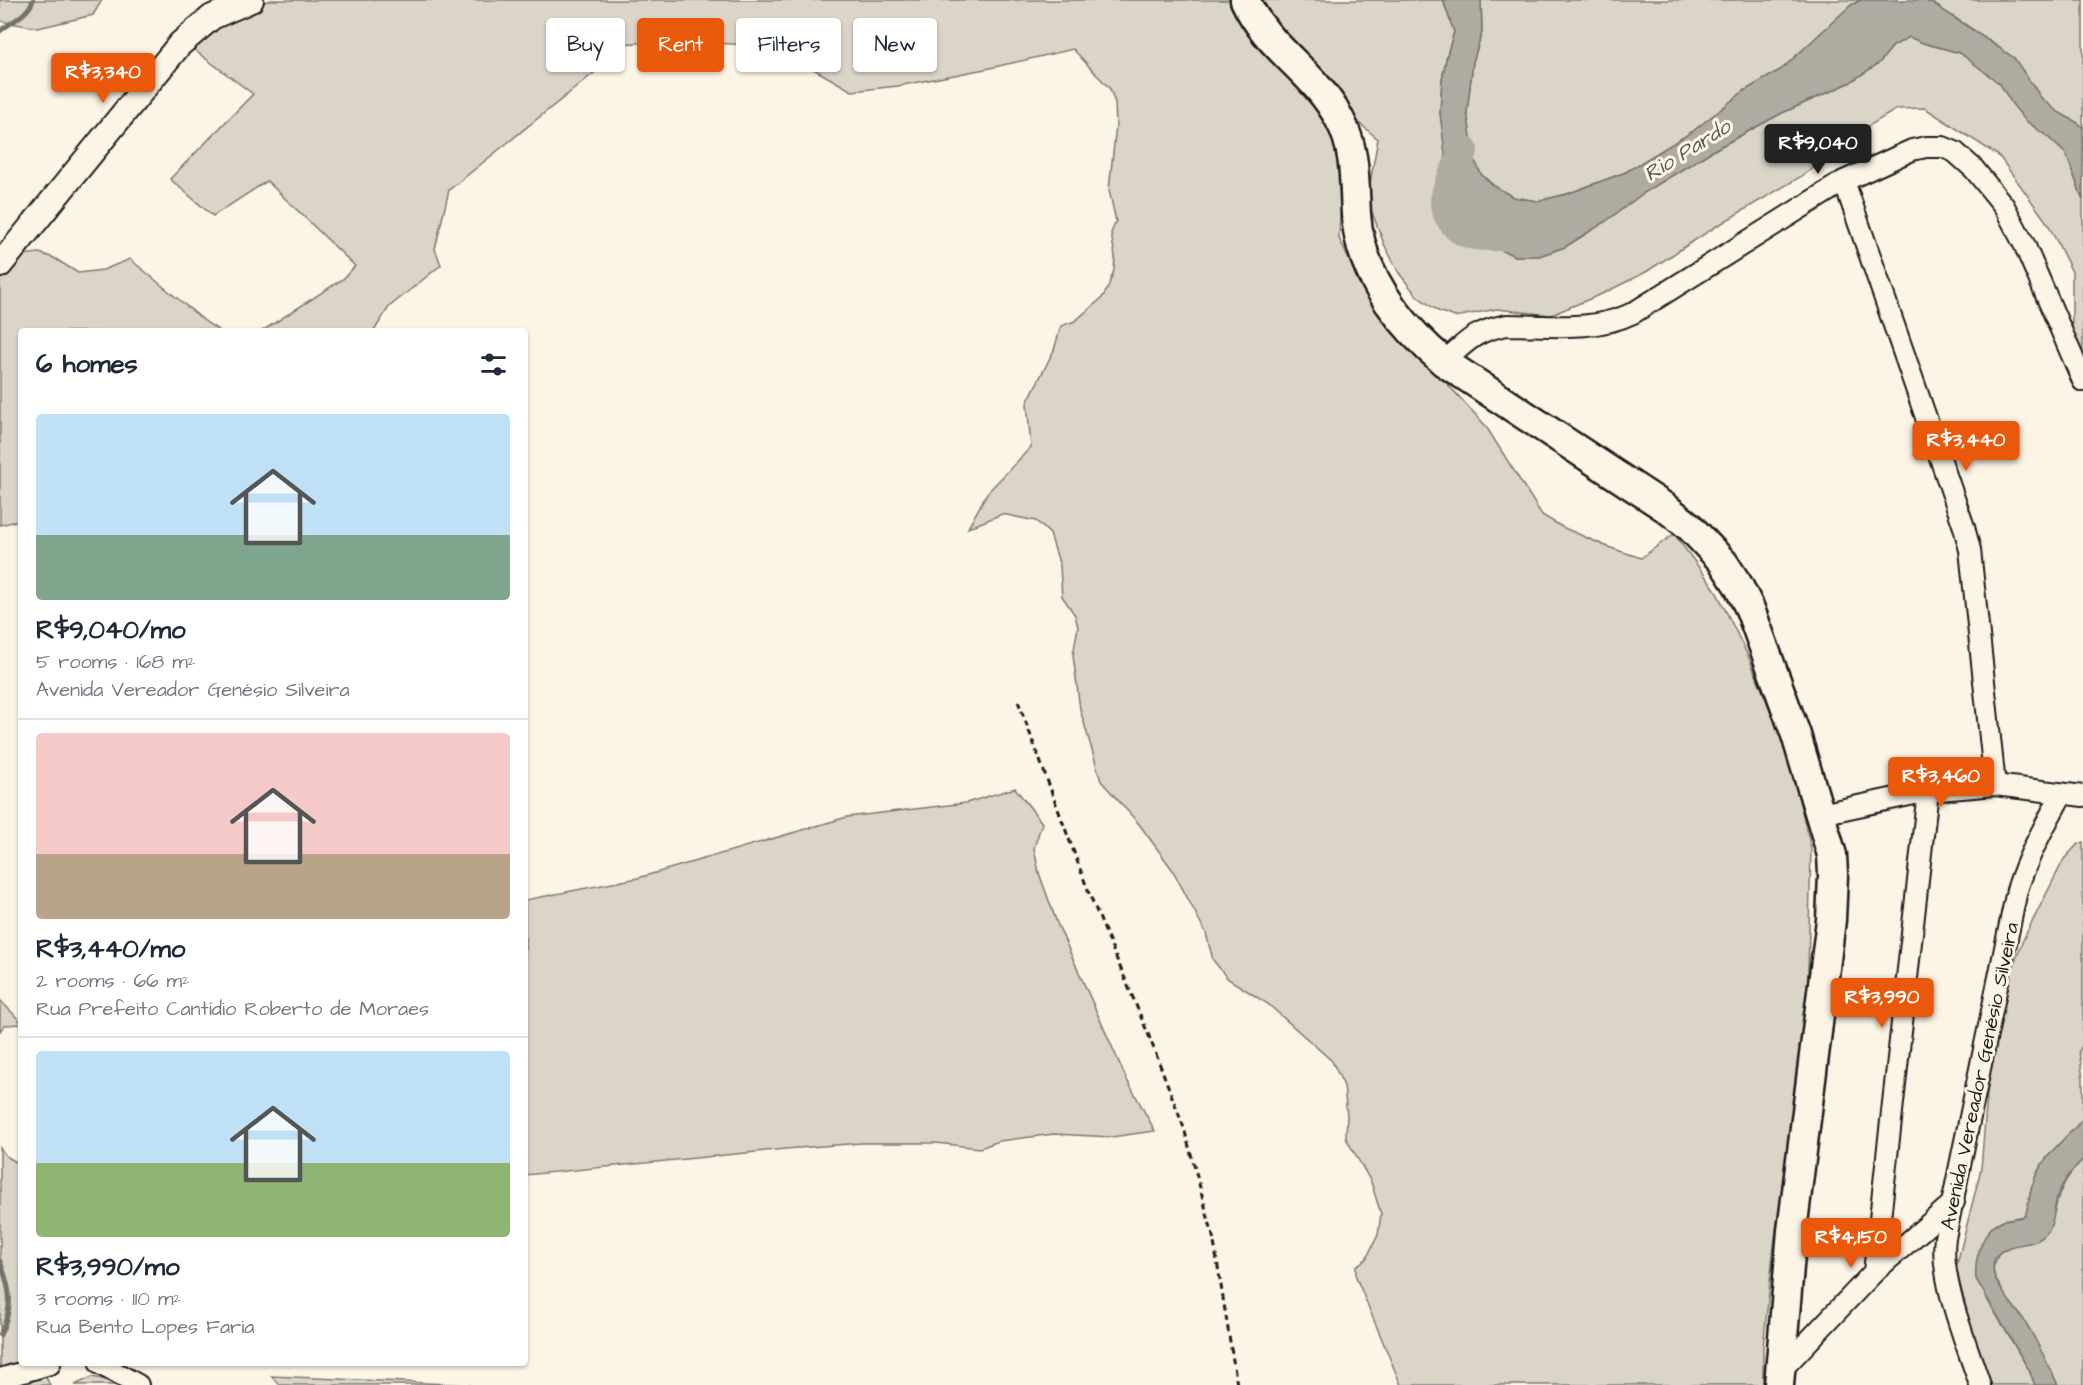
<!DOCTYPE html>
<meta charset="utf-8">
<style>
body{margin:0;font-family:"Architects Daughter",sans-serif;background:#f6f6f7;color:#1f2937;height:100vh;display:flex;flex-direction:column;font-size:22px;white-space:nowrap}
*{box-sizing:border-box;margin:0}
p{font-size:20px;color:#747a83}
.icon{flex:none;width:33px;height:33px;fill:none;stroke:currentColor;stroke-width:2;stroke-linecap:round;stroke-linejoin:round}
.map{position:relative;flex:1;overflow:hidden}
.details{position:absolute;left:18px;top:328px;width:510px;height:1038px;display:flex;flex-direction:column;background:#fff;border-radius:6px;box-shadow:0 2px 4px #0004}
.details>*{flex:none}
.banner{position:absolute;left:546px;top:18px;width:570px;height:54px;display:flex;gap:12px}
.price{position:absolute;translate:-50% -51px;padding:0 14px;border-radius:6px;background:#ea580c;color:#fff;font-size:20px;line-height:39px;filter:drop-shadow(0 2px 3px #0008)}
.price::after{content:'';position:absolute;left:50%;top:36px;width:18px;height:14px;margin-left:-9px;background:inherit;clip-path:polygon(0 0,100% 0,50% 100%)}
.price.on{background:#222;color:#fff}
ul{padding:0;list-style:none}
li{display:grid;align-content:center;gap:12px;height:318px;padding:0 18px}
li+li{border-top:2px solid #e0e1e3}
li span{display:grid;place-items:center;height:186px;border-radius:6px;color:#555}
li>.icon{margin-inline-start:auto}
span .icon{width:108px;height:108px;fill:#fffc;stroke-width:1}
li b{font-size:26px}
h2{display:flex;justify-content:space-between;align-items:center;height:72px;padding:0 18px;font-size:26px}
.tag{padding:0 21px;border-radius:6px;background:#fff;box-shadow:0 2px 4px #0004;font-size:21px;line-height:54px}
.tag.on{background:#ea580c;color:#fff}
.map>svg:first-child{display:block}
</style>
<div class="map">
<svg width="2083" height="1385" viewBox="0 0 2083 1385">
<rect width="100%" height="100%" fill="#fcf5e5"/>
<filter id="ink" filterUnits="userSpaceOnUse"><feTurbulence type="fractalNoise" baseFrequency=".0167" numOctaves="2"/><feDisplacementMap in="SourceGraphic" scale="12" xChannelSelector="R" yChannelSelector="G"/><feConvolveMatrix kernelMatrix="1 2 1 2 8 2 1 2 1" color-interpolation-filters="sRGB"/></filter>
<g filter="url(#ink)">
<g fill="#dbd5c8" stroke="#7c7872" stroke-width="1.5">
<polygon points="0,0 102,0 93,15 38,28 0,21"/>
<polygon points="271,0 1233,0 1306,82 1341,154 1345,189 1340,216 1339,238 1355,273 1382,313 1485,425 1542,515 1562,527 1608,547 1641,558 1674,534 1715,589 1749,658 1787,751 1811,848 1807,1012 1774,1245 1763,1347 1763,1385 1401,1385 1356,1277 1356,1266 1366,1259 1378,1235 1381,1214 1371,1182 1346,1138 1347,1116 1344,1086 1332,1061 1268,1004 1227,978 1213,960 1206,933 1172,869 1139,824 1101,781 1080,709 1073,655 1078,627 1075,615 1062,596 1060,566 1050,534 1036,521 1002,514 968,528 987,493 1031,447 1027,403 1054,350 1061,326 1075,321 1102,298 1107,290 1114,270 1115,256 1111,233 1116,221 1109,190 1116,125 1115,103 1110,89 1073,49 990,68 898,86 852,91 803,63 754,45 669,41 620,44 620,52 449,190 435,249 441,265 389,307 374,331 262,331 343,279 355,266 267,181 213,216 170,179 253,94 185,43 247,8"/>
<polygon points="1254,0 1443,0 1454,32 1447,55 1442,79 1440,113 1455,210 1476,233 1499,249 1515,256 1539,256 1565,247 1605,222 1642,194 1712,151 1782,113 1849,83 1879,63 1893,46 1909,37 1923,43 1960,53 1988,73 2000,84 2025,120 2048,137 2066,154 2083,200 2083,355 2072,335 2072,272 2048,224 1999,156 1925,108 1897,109 1865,128 1807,173 1715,227 1646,272 1604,293 1551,315 1497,309 1455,317 1438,311 1417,296 1399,273 1384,244 1367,199 1378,139 1359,123 1344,100"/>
<polygon points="1481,0 1861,0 1851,5 1782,69 1744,91 1692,132 1626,172 1567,194 1538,201 1513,197 1494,186 1481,174 1475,161 1467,112 1473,62 1482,32"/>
<polygon points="1924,0 2083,0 2083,128 2078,123 2058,112 2042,99 2014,58 1974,30 1935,5"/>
<path d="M39,253L54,258L78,273L103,270L130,259L207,323L220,331L21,332V520L0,525V270C9,258 25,254 39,253Z"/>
<polygon points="1015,788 1042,823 1034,848 1039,873 1057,923 1126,1078 1155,1131 1111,1137 1054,1134 999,1141 980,1148 936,1143 861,1143 785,1149 525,1175 525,900 638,878 847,817 966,803"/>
<path d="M2083,842V1045L2079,1051L2083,1079V1119C2066,1138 2041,1158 2033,1183C2029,1194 2029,1206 2025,1216L2003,1220L1994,1225L1987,1299L2029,1370L2035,1385H1988L1979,1360L1956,1268L1981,1169L1993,1022L2023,940L2064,859L2078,844Z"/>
<polygon points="0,1000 21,1022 21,1024 5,1025 0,1031"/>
<polygon points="0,1148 6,1156 21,1165 21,1364 42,1370 50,1385 0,1385"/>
<path d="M2083,1159V1385H2058L2024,1321L2006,1297L1995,1278L1993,1268L1999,1253L2052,1221C2059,1192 2062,1181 2083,1159Z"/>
<polygon points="271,1376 471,1385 280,1385"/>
<polygon points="92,1377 107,1380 117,1385 75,1385"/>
</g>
<g fill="#b0aba1" stroke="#75726c" stroke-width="1.5">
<polygon points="1443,0 1481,0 1482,32 1473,62 1467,112 1475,161 1481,174 1494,186 1513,197 1538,201 1567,194 1626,172 1692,132 1744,91 1782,69 1851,5 1861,0 1924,0 1935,5 2014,58 2042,99 2058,112 2078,123 2083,128 2083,200 2066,154 2048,137 2025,120 2012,104 2000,84 1960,53 1923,43 1909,37 1893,46 1879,63 1849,83 1782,113 1712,151 1642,194 1605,222 1565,247 1539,256 1515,256 1499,249 1476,233 1455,210 1450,196 1440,113 1442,79 1447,55 1454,32"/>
<path d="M2083,1119V1159C2074,1168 2064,1180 2059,1192C2053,1204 2056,1220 2048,1231C2036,1249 2014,1240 1999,1253C1992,1259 1992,1271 1995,1278C2002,1294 2014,1306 2024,1320C2037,1340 2047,1363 2058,1385H2035L2029,1370L1976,1279C1974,1261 1982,1228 2002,1221C2009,1218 2018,1219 2025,1216C2029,1206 2029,1194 2033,1183C2041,1158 2066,1138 2083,1119Z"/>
</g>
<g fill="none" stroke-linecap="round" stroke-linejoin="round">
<g stroke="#75726c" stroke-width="5">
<path d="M0,31C11,22 29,14 33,0"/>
<path d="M0,1261C11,1291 14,1305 0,1335"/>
</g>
<path stroke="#b0aba1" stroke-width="30" d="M1463,150C1459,168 1445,186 1445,204C1446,215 1457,230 1467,233C1476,237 1509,237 1519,234"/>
<g stroke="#1c1c1c" stroke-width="24">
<g id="minor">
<polyline points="1844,181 1964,527 1970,550 1995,785"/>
<path d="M1444,362C1467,341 1475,331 1507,325C1549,325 1594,332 1633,313L1844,181L1912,150L1926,147H1943L1955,152L1974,169L2004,206L2024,244L2083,381"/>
<polyline points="1821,814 1928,791 1995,785 2083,796"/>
<polyline points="1874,1272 1928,791"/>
<polyline points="100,1364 138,1385"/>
<polyline points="1781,1370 1874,1272 1954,1202"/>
<polyline points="0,1379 50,1364"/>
<path d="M1980,1385C1967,1345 1939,1279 1945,1238L2017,890C2028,855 2045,825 2062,794"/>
</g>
</g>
<g stroke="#1c1c1c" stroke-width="28">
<polyline id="tertiary" points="0,265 180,44 212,17 251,0"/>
</g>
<g stroke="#1c1c1c" stroke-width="33">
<path id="secondary" d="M1245,0C1268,50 1314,70 1340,120C1356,150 1354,181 1356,214C1360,275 1398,323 1444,362L1666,508L1689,526L1723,562L1738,585L1750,609L1796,735L1832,855L1833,875L1831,920L1792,1231L1779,1385"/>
</g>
<polyline stroke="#1c1c1c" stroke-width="3" stroke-dasharray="6 4.5" stroke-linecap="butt" points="1018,701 1089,893 1149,1036 1184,1128 1213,1236 1237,1385"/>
<use href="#minor" stroke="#fcf5e5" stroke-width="20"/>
<use href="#tertiary" stroke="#fcf5e5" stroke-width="24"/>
<use href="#secondary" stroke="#fcf5e5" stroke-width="28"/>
</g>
</g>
<g text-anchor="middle" stroke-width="6" stroke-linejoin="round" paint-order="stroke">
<g font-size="20" fill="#1c1c1c" stroke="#fcf5e5">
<text transform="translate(1979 1076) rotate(-78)" y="7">Avenida Vereador Genésio Silveira</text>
</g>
<g font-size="21" font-style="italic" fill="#575551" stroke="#fcf5e5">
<text transform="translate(1687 150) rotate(-32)" y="7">Rio Pardo</text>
</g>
</g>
</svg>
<b class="price" style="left:103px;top:104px">R$3,340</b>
<b class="price on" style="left:1818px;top:175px">R$9,040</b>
<b class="price" style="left:1966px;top:472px">R$3,440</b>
<b class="price" style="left:1941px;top:808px">R$3,460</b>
<b class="price" style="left:1882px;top:1029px">R$3,990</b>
<b class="price" style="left:1851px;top:1269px">R$4,150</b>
<div class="banner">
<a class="tag">Buy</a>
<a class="tag on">Rent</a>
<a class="tag">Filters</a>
<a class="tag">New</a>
</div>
<section class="details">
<h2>6 homes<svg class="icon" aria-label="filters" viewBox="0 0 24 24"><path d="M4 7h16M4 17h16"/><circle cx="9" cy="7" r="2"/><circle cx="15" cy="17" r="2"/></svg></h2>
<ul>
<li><span style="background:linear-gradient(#bfe0f5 65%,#7fa58c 0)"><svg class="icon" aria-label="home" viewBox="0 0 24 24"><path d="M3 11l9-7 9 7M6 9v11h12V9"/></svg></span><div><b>R$9,040/mo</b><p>5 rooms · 168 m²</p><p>Avenida Vereador Genésio Silveira</p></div></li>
<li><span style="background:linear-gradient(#f6c9c9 65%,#b9a48a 0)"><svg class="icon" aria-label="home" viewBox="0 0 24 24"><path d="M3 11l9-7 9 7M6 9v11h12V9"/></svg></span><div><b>R$3,440/mo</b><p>2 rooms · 66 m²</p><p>Rua Prefeito Cantídio Roberto de Moraes</p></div></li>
<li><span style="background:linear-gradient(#bfe0f5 60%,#8fb573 0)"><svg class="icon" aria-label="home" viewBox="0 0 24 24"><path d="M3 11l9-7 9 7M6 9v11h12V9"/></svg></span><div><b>R$3,990/mo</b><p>3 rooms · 110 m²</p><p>Rua Bento Lopes Faria</p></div></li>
</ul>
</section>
</div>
